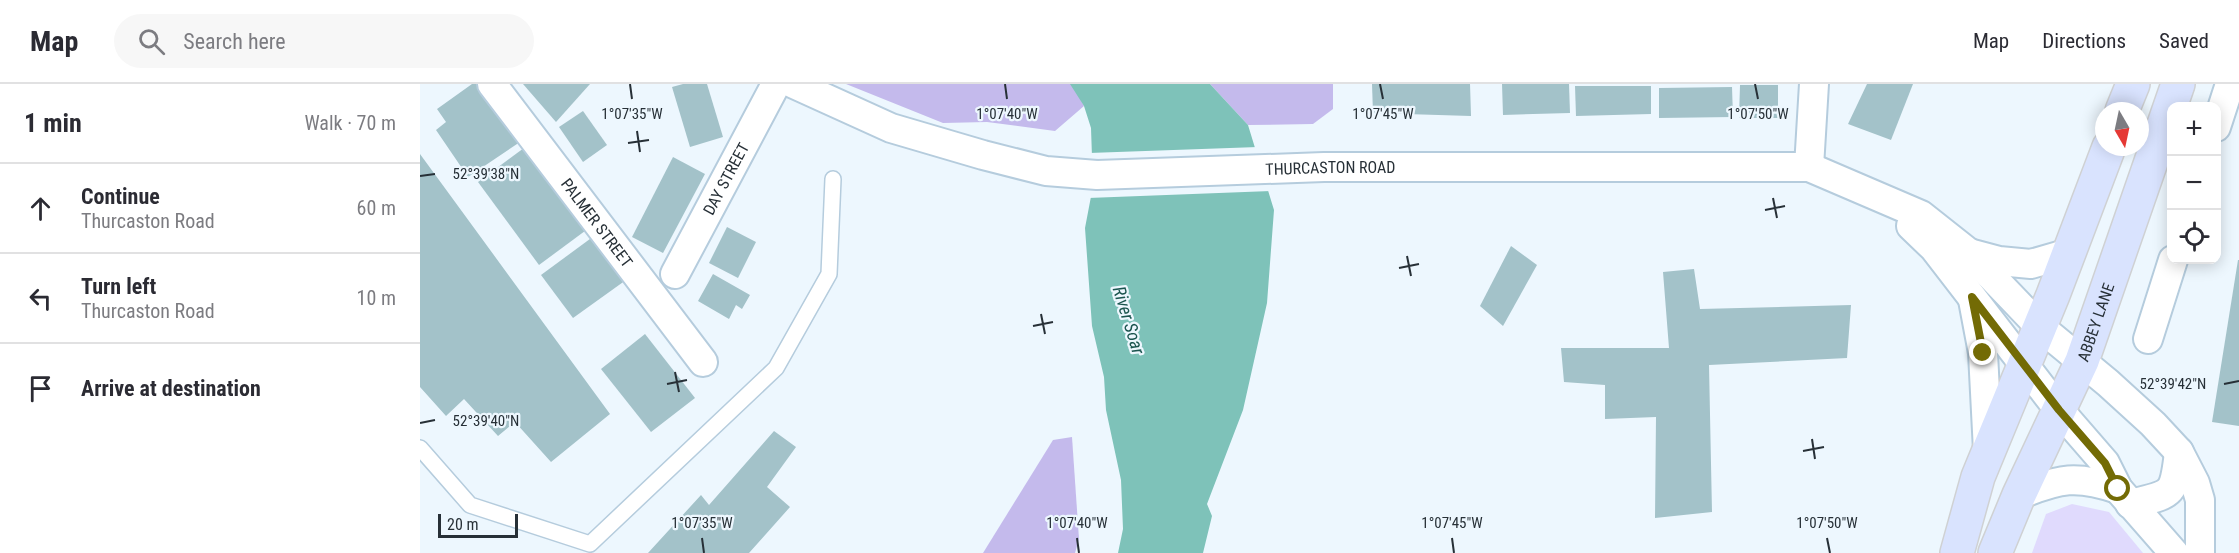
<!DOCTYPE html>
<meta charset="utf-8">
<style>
body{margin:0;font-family:"Roboto Condensed",sans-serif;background:#f7f7f7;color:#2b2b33}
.controls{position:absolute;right:18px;top:18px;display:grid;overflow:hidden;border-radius:12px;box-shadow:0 3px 15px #0003}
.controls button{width:54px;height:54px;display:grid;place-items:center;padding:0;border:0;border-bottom:2px solid #e1e1e2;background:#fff;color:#2b2b33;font:30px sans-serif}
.compass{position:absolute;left:1675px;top:18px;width:54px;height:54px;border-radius:50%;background:#fff;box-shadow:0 3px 15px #0003;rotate:171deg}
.scale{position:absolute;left:18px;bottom:15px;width:80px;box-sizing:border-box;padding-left:6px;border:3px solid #273037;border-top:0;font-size:16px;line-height:21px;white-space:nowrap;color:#273037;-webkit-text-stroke:4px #edf7fe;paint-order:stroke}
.stop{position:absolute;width:18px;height:18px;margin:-14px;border:4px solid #736b05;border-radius:50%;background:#fff}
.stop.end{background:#736b05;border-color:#fff;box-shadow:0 2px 6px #0008}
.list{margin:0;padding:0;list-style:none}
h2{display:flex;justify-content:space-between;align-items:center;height:78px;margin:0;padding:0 24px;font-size:26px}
h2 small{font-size:20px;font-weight:400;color:#7c7c81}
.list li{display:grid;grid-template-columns:39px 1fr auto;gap:18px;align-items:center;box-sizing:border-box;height:90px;padding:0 24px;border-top:2px solid #e1e1e2}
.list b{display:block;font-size:22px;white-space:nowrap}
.list p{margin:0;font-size:20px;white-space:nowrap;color:#7c7c81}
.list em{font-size:20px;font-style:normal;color:#7c7c81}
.icon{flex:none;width:33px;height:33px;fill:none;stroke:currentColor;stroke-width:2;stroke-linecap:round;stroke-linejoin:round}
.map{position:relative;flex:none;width:1819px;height:469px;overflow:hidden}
header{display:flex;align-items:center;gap:36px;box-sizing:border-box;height:84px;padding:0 30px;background:#fff;border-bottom:2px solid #e1e1e2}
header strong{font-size:28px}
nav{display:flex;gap:33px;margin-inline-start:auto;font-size:21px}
.search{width:420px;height:54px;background:#f7f7f7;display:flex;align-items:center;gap:15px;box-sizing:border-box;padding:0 21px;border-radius:33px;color:#7c7c81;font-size:22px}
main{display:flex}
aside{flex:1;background:#fff}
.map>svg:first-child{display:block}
.green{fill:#e0dafd}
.forest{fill:#c4baec}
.water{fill:#7ec2b9}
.pier{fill:#edf7fe}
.building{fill:#a3c2c9}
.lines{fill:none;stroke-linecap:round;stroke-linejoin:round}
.service-casing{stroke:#b5ccdd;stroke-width:18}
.minor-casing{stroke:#b5ccdd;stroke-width:32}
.primary-casing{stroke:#cfd1d3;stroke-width:36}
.service{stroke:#fff;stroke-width:15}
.minor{stroke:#fff;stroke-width:28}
.primary{stroke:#d9e3fe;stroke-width:33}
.route{stroke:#736b05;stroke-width:8}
.ticks{fill:none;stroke:#273037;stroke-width:2}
.labels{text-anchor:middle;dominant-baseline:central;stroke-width:4.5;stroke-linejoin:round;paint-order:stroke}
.street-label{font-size:16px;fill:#273037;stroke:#edf7fe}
.water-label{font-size:18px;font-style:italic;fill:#1b554f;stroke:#edf7fe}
.ticks-label{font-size:15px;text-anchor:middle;fill:#273037;stroke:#edf7fe;stroke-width:4.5;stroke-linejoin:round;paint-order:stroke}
</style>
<header>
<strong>Map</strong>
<div class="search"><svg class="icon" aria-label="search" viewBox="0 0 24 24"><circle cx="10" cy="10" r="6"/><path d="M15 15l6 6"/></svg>Search here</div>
<nav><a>Map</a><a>Directions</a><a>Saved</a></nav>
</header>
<main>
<aside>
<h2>1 min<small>Walk · 70 m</small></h2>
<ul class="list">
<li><svg class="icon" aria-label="ahead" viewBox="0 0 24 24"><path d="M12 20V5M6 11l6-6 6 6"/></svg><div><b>Continue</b><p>Thurcaston Road</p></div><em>60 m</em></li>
<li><svg class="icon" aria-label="left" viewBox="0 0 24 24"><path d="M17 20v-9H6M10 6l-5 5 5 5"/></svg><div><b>Turn left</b><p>Thurcaston Road</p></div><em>10 m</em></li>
<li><svg class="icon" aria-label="arrive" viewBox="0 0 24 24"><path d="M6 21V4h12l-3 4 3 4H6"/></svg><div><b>Arrive at destination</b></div></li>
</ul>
</aside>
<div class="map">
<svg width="1819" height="469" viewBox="0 0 1819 469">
<rect width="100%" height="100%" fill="#edf7fe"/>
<path class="green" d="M1652 420 1689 428 1723 469H1612L1626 430Z"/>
<g class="forest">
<path d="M426 0H653L664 22 635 47 567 38 523 39Z"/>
<path d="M790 0H913V25L893 40 828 41Z"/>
<path d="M652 353 659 455 655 469H563L633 356Z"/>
</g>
<path class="water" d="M650 0H790L828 41 854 126 847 219 823 326 787 420 792 432 783 469H698L703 445 701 396 686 326 684 293 672 242 665 144 673 102 671 44 664 22Z"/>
<path class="pier" d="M838 63 851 107 668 114 670 102 669 69Z"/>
<g class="building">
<path d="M52 0H61L100 58 48 93 16 46 26 38 17 25Z"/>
<path d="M103 0H170L136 38Z"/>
<path d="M263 0H287L303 53 270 63 252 3Z"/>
<path d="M952 0H1050L1051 32 953 29Z"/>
<path d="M1082 0H1149L1150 29 1083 31Z"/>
<path d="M1447 0H1493L1471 56 1428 40Z"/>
<path d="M1320 1H1358V34H1319Z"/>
<path d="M1155 2H1231V30L1156 32Z"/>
<path d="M1312 3 1313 33 1239 34V4Z"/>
<path d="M163 27 187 61 163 78 139 43Z"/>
<path d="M108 61 169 144 119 181 58 98Z"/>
<path d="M0 70 190 330 131 378 95 338 78 352 44 315 26 332 0 303Z"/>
<path d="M253 73 285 90 243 169 212 153Z"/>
<path d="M307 143 336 158 318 194 289 179Z"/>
<path d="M174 152 206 196 153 234 121 191Z"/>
<path d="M1091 162 1117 181 1083 242 1060 222Z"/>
<path d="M1818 176H1819V342L1792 338Z"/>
<path d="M1274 185 1280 225 1431 221 1427 274 1289 281 1292 428 1235 434 1236 333 1185 335V301L1144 298 1141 264H1249L1243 188Z"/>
<path d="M293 190 330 211 322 225 316 221 309 235 278 217Z"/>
<path d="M225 250 275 314 231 348 181 285Z"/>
<path d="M354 347 376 363 347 403 370 423 329 469H228L281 411 289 421Z"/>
</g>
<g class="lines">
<defs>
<path id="service" d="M0 364 50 421 170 460 356 284 409 190 413 95"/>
<g id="minor">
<path id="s1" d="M72 0 283 278"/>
<path id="s2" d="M374 0 471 44 563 71 626 87 677 91 904 83H1389L1501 131 1549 169 1619 242 1688 299 1733 340 1759 368 1775 399 1780 416V469"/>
<path d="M1796 43 1810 0"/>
<path d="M1389 83 1394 0"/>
<path d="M1491 142 1514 164 1639 326 1685 379 1698 405 1754 469"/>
<path d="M1549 169 1579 177 1611 180 1649 169"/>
<path id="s3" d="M255 190 356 0"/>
<path d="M1553 216 1563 269 1568 367"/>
<path d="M1728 255 1753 176"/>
<path d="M1599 411C1640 394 1657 391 1698 405"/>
<path d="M1710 420C1753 410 1754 412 1759 368"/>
</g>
<g id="primary">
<path d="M1702 27 1713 0"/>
<path d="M1537 469 1558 393 1633 211 1689 63"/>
<path id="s4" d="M1575 469 1599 411 1662 277 1758 0"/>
</g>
</defs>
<use href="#service" class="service-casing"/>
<use href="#minor" class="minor-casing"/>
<use href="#primary" class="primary-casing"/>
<use href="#service" class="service"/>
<use href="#minor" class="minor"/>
<use href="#primary" class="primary"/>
</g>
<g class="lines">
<path class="route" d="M1563 269 1552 213 1639 326 1685 379 1698 405"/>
</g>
<path class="ticks" d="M210 0 212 15M585 0 587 15M960 0 963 15M1335 0 1338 15M217 47 220 68M208 59 229 56M0 92 15 90M1353 114 1357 134M1345 126 1365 122M987 172 991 192M979 184 999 180M621 230 625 250M613 242 633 238M255 288 259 308M247 300 267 296M1804 300 1819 297M0 339 15 336M1392 355 1395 375M1383 367 1404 363M282 454 284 469M657 454 659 469M1032 454 1034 469M1407 454 1410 469"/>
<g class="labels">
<g class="street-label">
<text stroke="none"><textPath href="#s2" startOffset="552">THURCASTON ROAD</textPath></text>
<text stroke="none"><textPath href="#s3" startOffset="108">DAY STREET</textPath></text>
<text stroke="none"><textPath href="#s1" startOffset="174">PALMER STREET</textPath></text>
<text stroke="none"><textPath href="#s4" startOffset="252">ABBEY LANE</textPath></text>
</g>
<g class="water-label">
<text transform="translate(709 236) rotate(73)">River Soar</text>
</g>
</g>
<g class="ticks-label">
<text x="212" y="35">1°07'35"W</text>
<text x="587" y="35">1°07'40"W</text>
<text x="963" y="35">1°07'45"W</text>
<text x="1338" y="35">1°07'50"W</text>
<text x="66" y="95">52°39'38"N</text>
<text x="1753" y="305">52°39'42"N</text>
<text x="66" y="342">52°39'40"N</text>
<text x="282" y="444">1°07'35"W</text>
<text x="657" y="444">1°07'40"W</text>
<text x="1032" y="444">1°07'45"W</text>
<text x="1407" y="444">1°07'50"W</text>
</g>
</svg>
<div class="controls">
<button>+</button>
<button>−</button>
<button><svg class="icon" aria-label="locate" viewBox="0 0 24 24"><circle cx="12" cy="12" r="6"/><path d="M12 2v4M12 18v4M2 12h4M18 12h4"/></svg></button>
</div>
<svg class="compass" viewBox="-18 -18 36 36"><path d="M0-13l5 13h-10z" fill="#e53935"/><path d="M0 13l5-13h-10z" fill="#7c7c81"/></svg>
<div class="scale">20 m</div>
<div class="stop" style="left:1698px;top:405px"></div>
<div class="stop end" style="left:1563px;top:269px"></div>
</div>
</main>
